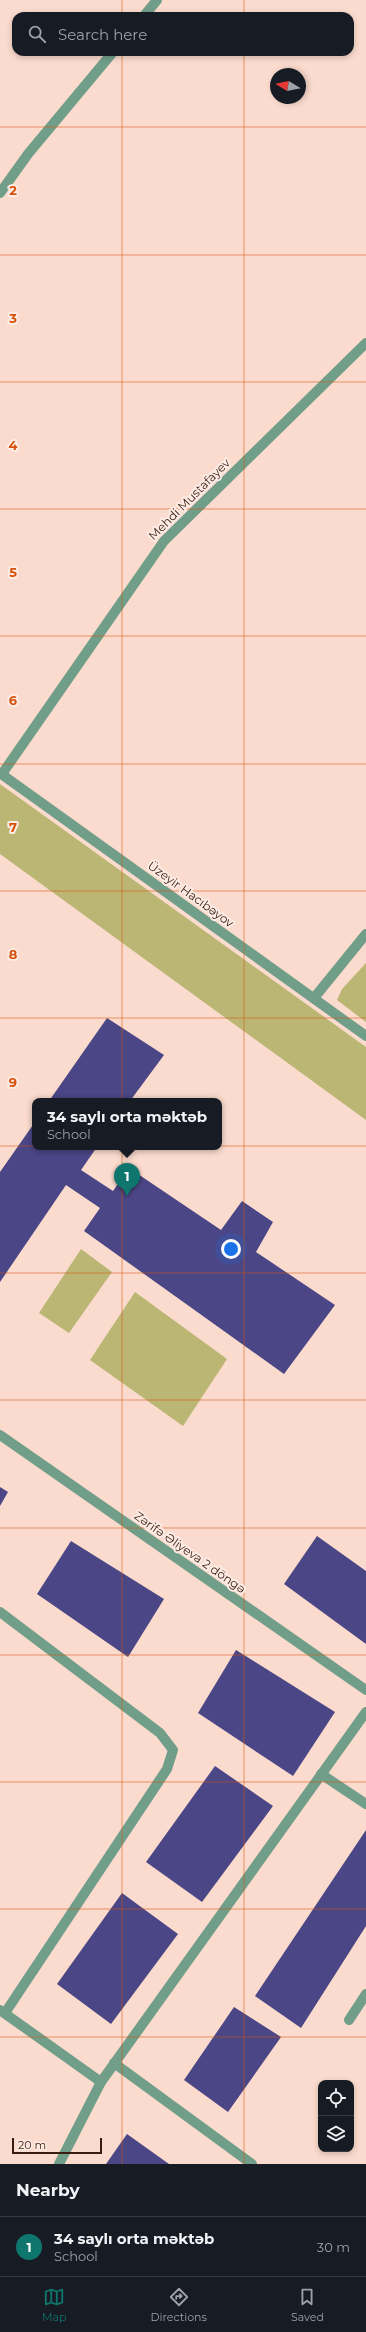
<!DOCTYPE html>
<meta charset="utf-8">
<style>
body{margin:0;font-family:Montserrat,sans-serif;background:#20242c;color:#f1f3f6}
.controls{position:absolute;right:12px;bottom:12px;display:grid;overflow:hidden;border-radius:8px;box-shadow:0 2px 6px #0003}
.controls button{width:36px;height:36px;display:grid;place-items:center;padding:0;border:0;border-bottom:1px solid #363941;background:#171b24;color:#f1f3f6;font:20px sans-serif}
.compass{position:absolute;left:270px;top:68px;width:36px;height:36px;border-radius:50%;background:#171b24;box-shadow:0 2px 6px #0003;rotate:280deg}
.scale{position:absolute;left:12px;bottom:10px;width:90px;box-sizing:border-box;padding-left:4px;border:2px solid #391c0f;border-top:0;font-size:11px;line-height:14px;white-space:nowrap;color:#391c0f;-webkit-text-stroke:3px #fdece5;paint-order:stroke}
.you{position:absolute;left:231px;top:1249px;width:14px;height:14px;margin:-10px;border:3px solid #fff;border-radius:50%;background:#1a73e8;box-shadow:0 0 0 6px #1a73e833}
.badge{display:grid;place-items:center;width:26px;height:26px;border-radius:50%;background:#0f766e;color:#fff;font-size:13px;font-weight:700}
.pin{position:absolute;translate:-50% -33px;filter:drop-shadow(0 1px 2px #0008)}
.pin::after{content:'';position:absolute;top:21px;width:14px;height:12px;background:inherit;clip-path:polygon(0 0,100% 0,50% 100%)}
.popup{position:absolute;left:32px;top:1098px;width:190px;height:52px;box-sizing:border-box;display:grid;place-content:center;border-radius:8px;background:#171b24;filter:drop-shadow(0 1px 3px #0005);font-size:13px;white-space:nowrap;color:#9ea1a6}
.popup b{font-size:15px;color:#f1f3f6}
.popup::after{content:'';position:absolute;left:50%;top:100%;margin-left:-8px;border:8px solid transparent;border-top-color:#171b24}
.list{margin:0;padding:0;list-style:none}
h2{display:flex;justify-content:space-between;align-items:center;height:52px;margin:0;padding:0 16px;font-size:17px}
h2 small{font-size:13px;font-weight:400;color:#9ea1a6}
.list li{display:grid;grid-template-columns:26px 1fr auto;gap:12px;align-items:center;box-sizing:border-box;height:60px;padding:0 16px;border-top:1px solid #363941}
.list b{display:block;font-size:15px;white-space:nowrap}
.list p{margin:0;font-size:13px;white-space:nowrap;color:#9ea1a6}
.list em{font-size:13px;font-style:normal;color:#9ea1a6}
.icon{flex:none;width:22px;height:22px;fill:none;stroke:currentColor;stroke-width:2;stroke-linecap:round;stroke-linejoin:round}
.map{position:relative;flex:none;width:366px;height:2164px;overflow:hidden}
.search{position:absolute;background:#171b24;box-shadow:0 2px 6px #0003;left:12px;right:12px;top:12px;height:44px;display:flex;align-items:center;gap:10px;box-sizing:border-box;padding:0 14px;border-radius:12px;color:#9ea1a6;font-size:15px}
.sheet{height:112px;background:#171b24}
nav{display:flex;justify-content:space-around;align-items:center;box-sizing:border-box;height:56px;border-top:1px solid #363941;background:#171b24;font-size:11px;color:#9ea1a6}
nav a{display:grid;justify-items:center;gap:2px}
nav .on{color:#0f766e}
.map>svg:first-child{display:block}
.green{fill:#bbb674}
.building{fill:#4b4686}
.lines{fill:none;stroke-linecap:round;stroke-linejoin:round}
.service{stroke:#719e89;stroke-width:10}
.minor{stroke:#719e89;stroke-width:10}
.grid{fill:none;stroke:#d6530c;stroke-width:1;stroke-opacity:0.55}
.labels{text-anchor:middle;dominant-baseline:central;stroke-width:4;stroke-linejoin:round;paint-order:stroke}
.street-label{font-size:12px;fill:#391c0f;stroke:#fdece5}
.grid-label{font-size:13px;text-anchor:middle;font-weight:bold;fill:#d6530c;stroke:#fdece5;stroke-width:4;stroke-linejoin:round;paint-order:stroke}
</style>
<div class="map">
<svg width="366" height="2164" viewBox="0 0 366 2164">
<rect width="100%" height="100%" fill="#fbdbcd"/>
<g class="green">
<path d="M0 784 366 1047V1120L0 854Z"/>
<path d="M366 963V1022L337 1000 342 989Z"/>
<path d="M81 1249 112 1272 69 1333 39 1313Z"/>
<path d="M135 1292 227 1359 183 1426 90 1360Z"/>
</g>
<g class="building">
<path d="M107 1018 164 1055 130 1101H49Z"/>
<path d="M35 1122V1147H97L81 1170 113 1191 129 1168 221 1230 242 1201 273 1222 256 1252 335 1305 284 1374 84 1231 100 1208 66 1185 0 1282V1172Z"/>
<path d="M0 1487 8 1492 0 1506Z"/>
<path d="M317 1536 366 1571V1644L284 1584Z"/>
<path d="M71 1541 164 1599 128 1657 37 1594Z"/>
<path d="M236 1650 335 1712 293 1776 198 1713Z"/>
<path d="M215 1766 273 1806 202 1902 146 1862Z"/>
<path d="M366 1830V1926L301 2028 255 1996Z"/>
<path d="M122 1893 178 1934 111 2024 57 1984Z"/>
<path d="M234 2007 281 2037 228 2112 184 2080Z"/>
<path d="M127 2134 169 2164H106Z"/>
</g>
<g class="lines">
<g class="service">
<path d="M321 1774 366 1804"/>
<path d="M349 2020 366 1994"/>
</g>
<g class="minor">
<path d="M144 16 157 0"/>
<path d="M0 193 28 154 113 52"/>
<path d="M0 773 366 1036"/>
<path d="M2 774 164 541 366 343"/>
<path d="M314 998 366 934"/>
<path d="M0 1435 366 1690"/>
<path d="M0 1612 160 1733 173 1750 167 1769 5 2013"/>
<path d="M0 2010 101 2082"/>
<path d="M114 2063 252 2164"/>
<path d="M59 2164 101 2082 366 1712"/>
</g>
</g>
<path class="grid" d="M122 0V16M244 0V16M122 52V2164M244 52V2164M0 127H366M0 255H366M0 382H366M0 509H366M0 636H366M0 764H366M0 891H366M0 1018H366M0 1146H366M0 1273H366M0 1400H366M0 1528H366M0 1655H366M0 1782H366M0 1909H366M0 2037H366"/>
<g class="labels">
<g class="street-label">
<text transform="translate(189 499) rotate(-45)">Mehdi Mustafayev</text>
<text transform="translate(191 894) rotate(36)">Üzeyir Hacıbəyov</text>
<text transform="translate(190 1552) rotate(35)">Zərifə Əliyeva 2 döngə</text>
</g>
</g>
<g class="grid-label">
<text x="13" y="195">2</text>
<text x="13" y="323">3</text>
<text x="13" y="450">4</text>
<text x="13" y="577">5</text>
<text x="13" y="705">6</text>
<text x="13" y="832">7</text>
<text x="13" y="959">8</text>
<text x="13" y="1087">9</text>
</g>
</svg>
<div class="controls">
<button><svg class="icon" aria-label="locate" viewBox="0 0 24 24"><circle cx="12" cy="12" r="6"/><path d="M12 2v4M12 18v4M2 12h4M18 12h4"/></svg></button>
<button><svg class="icon" aria-label="layers" viewBox="0 0 24 24"><path d="M12 4l9 5-9 5-9-5zM3 14l9 5 9-5"/></svg></button>
</div>
<svg class="compass" viewBox="-18 -18 36 36"><path d="M0-13l5 13h-10z" fill="#e53935"/><path d="M0 13l5-13h-10z" fill="#9ea1a6"/></svg>
<div class="scale">20 m</div>
<div class="you"></div>
<div class="pin badge" style="left:127px;top:1196px">1</div>
<div class="popup"><b>34 saylı orta məktəb</b>School</div>
<div class="search"><svg class="icon" aria-label="search" viewBox="0 0 24 24"><circle cx="10" cy="10" r="6"/><path d="M15 15l6 6"/></svg>Search here</div>
</div>
<section class="sheet">
<h2>Nearby<small></small></h2>
<ul class="list">
<li><span class="badge">1</span><div><b>34 saylı orta məktəb</b><p>School</p></div><em>30 m</em></li>
</ul>
</section>
<nav>
<a class="on"><svg class="icon" aria-label="map" viewBox="0 0 24 24"><path d="M3 6l6-2 6 2 6-2v14l-6 2-6-2-6 2zM9 4v14M15 6v14"/></svg>Map</a>
<a><svg class="icon" aria-label="directions" viewBox="0 0 24 24"><path d="M12 3l9 9-9 9-9-9zM9 14v-3h6M13 9l2 2-2 2"/></svg>Directions</a>
<a><svg class="icon" aria-label="saved" viewBox="0 0 24 24"><path d="M7 4h10v16l-5-4-5 4z"/></svg>Saved</a>
</nav>
